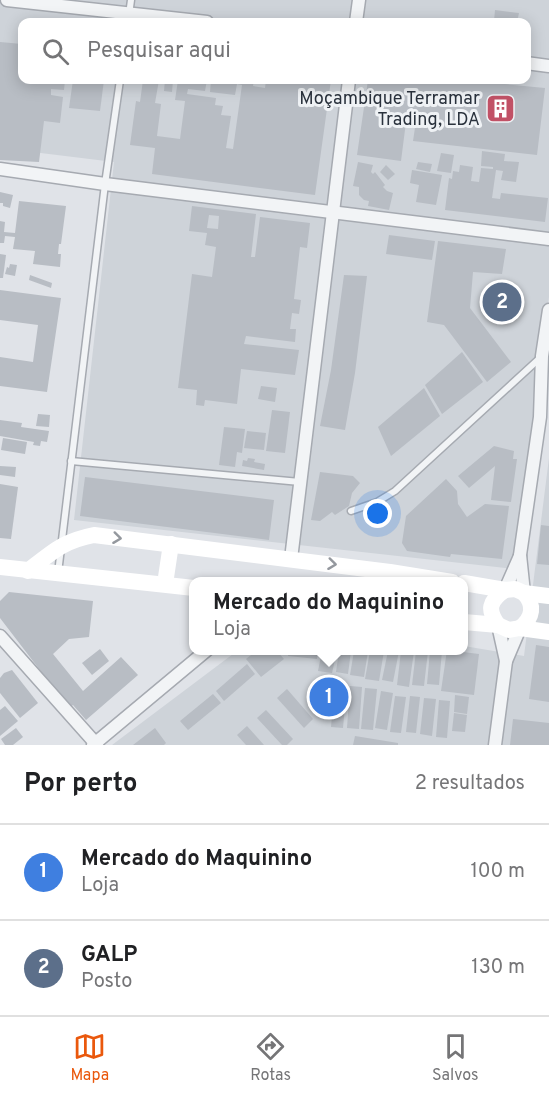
<!DOCTYPE html>
<html lang="pt">
<meta charset="utf-8">
<style>
body{margin:0;font-family:Overpass,sans-serif;background:#f2f2f2;color:#202124}
.you{position:absolute;left:378px;top:514px;width:21px;height:21px;margin:-15px;border:4px solid #fff;border-radius:50%;background:#1a73e8;box-shadow:0 0 0 9px #1a73e833}
.badge{display:grid;place-items:center;width:39px;height:39px;border-radius:50%;background:#ea580c;color:#fff;font-size:20px;font-weight:700}
.pin{position:absolute;translate:-50% -50%;border:3px solid #fff;box-shadow:0 2px 6px #0006}
.popup{position:absolute;left:189px;top:577px;width:279px;height:78px;box-sizing:border-box;display:grid;place-content:center;border-radius:12px;background:#fff;filter:drop-shadow(0 2px 4px #0005);font-size:20px;white-space:nowrap;color:#757577}
.popup b{font-size:22px;color:#202124}
.popup::after{content:'';position:absolute;left:50%;top:100%;margin-left:-12px;border:12px solid transparent;border-top-color:#fff}
.list{margin:0;padding:0;list-style:none}
h2{display:flex;justify-content:space-between;align-items:center;height:78px;margin:0;padding:0 24px;font-size:26px}
h2 small{font-size:20px;font-weight:400;color:#757577}
.list li{display:grid;grid-template-columns:39px 1fr auto;gap:18px;align-items:center;box-sizing:border-box;height:96px;padding:0 24px;border-top:2px solid #e0e0e0}
.list b{display:block;font-size:22px;white-space:nowrap}
.list p{margin:0;font-size:20px;white-space:nowrap;color:#757577}
.list em{font-size:20px;font-style:normal;color:#757577}
.icon{flex:none;width:33px;height:33px;fill:none;stroke:currentColor;stroke-width:2;stroke-linecap:round;stroke-linejoin:round}
.map{position:relative;flex:none;width:549px;height:745px;overflow:hidden}
.search{position:absolute;background:#fff;box-shadow:0 3px 15px #0003;left:18px;right:18px;top:18px;height:66px;display:flex;align-items:center;gap:15px;box-sizing:border-box;padding:0 21px;border-radius:12px;color:#757577;font-size:22px}
.sheet{height:270px;background:#fff}
nav{display:flex;justify-content:space-around;align-items:center;box-sizing:border-box;height:84px;border-top:2px solid #e0e0e0;background:#fff;font-size:16px;color:#757577}
nav a{display:grid;justify-items:center;gap:3px}
nav .on{color:#ea580c}
.map>svg:first-child{display:block}
.built{fill:#ced3d9;fill-rule:evenodd}
.building{fill:#b8bdc4;fill-rule:evenodd}
.lines{fill:none;stroke-linecap:round;stroke-linejoin:round}
.lane-casing{stroke:#a6aab1;stroke-width:9}
.street-casing{stroke:#a6aab1;stroke-width:15}
.lane{stroke:#f2f4f6;stroke-width:6}
.street{stroke:#f2f4f6;stroke-width:12}
.secondary{stroke:#fff;stroke-width:16}
.oneway{stroke:#94989e}
.labels{text-anchor:middle;dominant-baseline:central;stroke-width:6;stroke-linejoin:round;paint-order:stroke}
.poi-label{font-size:18px;fill:#2a323d;stroke:#eff2f5;text-anchor:end}
</style>
<div class="map">
<svg width="549" height="745" viewBox="0 0 549 745">
<rect width="100%" height="100%" fill="#e0e3e8"/>
<g class="built">
<path d="M0 0H549V297L515 569 74 520 114 162 0 148ZM22 22H526V80H22Z"/>
<path d="M549 458V745H112L237 651 464 650V646L524 656Z"/>
</g>
<g class="building">
<path d="M495 10 519 13 517 22 494 21Z"/>
<path d="M0 42 22 44V80H65L64 90 51 89V95L63 97 60 123 44 121 39 162 0 160Z"/>
<path d="M73 80H104L100 111 69 108Z"/>
<path d="M143 80H159L155 103 161 104 157 136 180 139 185 101 175 100 178 80H207L205 91 188 89 187 94 216 98 215 105 223 106 221 115 231 116 226 148 233 149 242 85 237 84 235 95 210 92 211 80H254L253 86 265 88 266 80H331L315 195 152 174 155 148 130 145 136 101 140 102Z"/>
<path d="M165 80H173L172 92 164 91Z"/>
<path d="M368 80H463L545 88 537 155 413 141 416 121 383 118 406 122 401 161 357 155Z"/>
<path d="M482 151 505 154 504 161 519 162 516 182 501 180 503 171 496 170 492 198 500 199 501 193 548 198 545 222 445 210 449 178 452 179 453 171 459 172 460 165 473 167 471 181 479 182 481 168 493 169V167L481 166Z"/>
<path d="M441 153 454 155 451 173 437 171Z"/>
<path d="M358 162 373 165 371 172 373 174 375 172 385 185 383 187 387 191 393 193 389 210 368 206 369 201 364 200 359 195V187L353 186Z"/>
<path d="M418 162 432 164 430 172 416 169Z"/>
<path d="M386 165 395 174 388 180 380 172Z"/>
<path d="M412 170 442 175 436 205 416 202 419 185 410 183Z"/>
<path d="M0 192 13 195 10 208 3 206V203H0Z"/>
<path d="M19 201 66 206 61 244H59L58 254H61L60 267 33 264 35 251 13 249 15 237 5 236 4 243H0V221L5 222 4 232 15 233Z"/>
<path d="M192 206 256 214 251 257H255L260 217 310 223 307 248 300 247 294 299 301 300 299 314 292 313 290 329H296L295 342 246 336 244 344 299 350 295 375 241 369 237 404 205 400 204 406 196 405 197 390 178 388 192 274 212 277 216 247 205 245 207 233 189 231ZM209 215 219 216 218 229 207 228Z"/>
<path d="M389 235 435 241 432 260 386 254Z"/>
<path d="M438 241 506 249 502 274 473 272 470 308 511 362 487 382 444 325 427 322Z"/>
<path d="M0 254 6 255 3 278H0Z"/>
<path d="M10 264 17 265 15 276 5 274 7 267 9 268Z"/>
<path d="M30 275 52 283 51 288 29 280Z"/>
<path d="M344 275 367 276 355 373 345 430 320 426 331 370Z"/>
<path d="M0 290 61 298 47 392 0 386V357L33 362 38 325 0 320Z"/>
<path d="M462 352 483 382 442 414 425 385Z"/>
<path d="M261 386 277 388 275 402 258 399Z"/>
<path d="M424 388 440 416 391 456 378 427Z"/>
<path d="M272 410 290 412 285 453 266 451Z"/>
<path d="M38 414 50 415 49 427 36 426Z"/>
<path d="M0 420 22 423 21 427 49 431 47 442 41 441 40 446 33 445 34 442 0 436Z"/>
<path d="M224 427 245 429 242 453 237 452 235 467 219 465Z"/>
<path d="M247 431 266 433 264 450 244 448Z"/>
<path d="M3 438 27 442 25 454 1 450Z"/>
<path d="M494 446 514 451 513 459H517L511 502 491 500 495 466 469 488 458 476Z"/>
<path d="M248 458 255 459 254 462 265 464 264 470 242 466 243 460 247 461Z"/>
<path d="M0 466 16 467 15 477 0 475Z"/>
<path d="M320 472 353 476 360 483 352 493 349 506 335 515 332 512 320 521 311 520Z"/>
<path d="M85 477 274 500 269 540 80 516Z"/>
<path d="M446 479 457 491 458 504 467 517 485 504 509 506 502 559 451 554 450 557 407 551 402 543 406 516Z"/>
<path d="M0 484 18 487 11 539 0 538Z"/>
<path d="M541 525 549 526V565L537 564Z"/>
<path d="M9 592 93 601 89 637 69 639 53 654 83 691 121 657 138 675 86 720 73 705 69 708 0 618V601Z"/>
<path d="M536 645 549 647V702L529 699Z"/>
<path d="M100 649 109 661 92 675 82 663Z"/>
<path d="M447 650 479 654 474 695 441 691Z"/>
<path d="M256 651H277L284 659 261 677 246 659Z"/>
<path d="M289 651H318L317 659 288 656Z"/>
<path d="M322 651H337L332 673 318 671Z"/>
<path d="M339 651H351L348 674 336 672Z"/>
<path d="M354 651H368L364 677 350 675Z"/>
<path d="M370 651H384L379 681 365 679Z"/>
<path d="M388 651H399L393 682 382 680Z"/>
<path d="M401 651H414L409 687 397 685Z"/>
<path d="M416 651H428L424 686 412 685Z"/>
<path d="M430 651H442L439 685 427 684Z"/>
<path d="M247 664 255 674 224 701 216 691Z"/>
<path d="M12 670 38 703 20 718 0 693V678L4 673Z"/>
<path d="M335 683 347 685 343 728 331 727Z"/>
<path d="M350 686 362 687 359 729 347 728Z"/>
<path d="M365 688 377 689 373 730 361 729Z"/>
<path d="M287 689 313 719 304 728 277 698Z"/>
<path d="M381 691 393 693 387 730 375 728Z"/>
<path d="M213 694 221 703 188 730 180 721Z"/>
<path d="M455 695 469 697 467 714 454 712Z"/>
<path d="M395 696 406 697 401 733 390 732Z"/>
<path d="M410 696 420 697 416 733 406 732Z"/>
<path d="M424 698 436 699 432 736 420 734Z"/>
<path d="M439 700 450 701 447 738 436 737Z"/>
<path d="M5 706 18 721 0 736V710Z"/>
<path d="M266 710 293 739 287 745H282L257 718Z"/>
<path d="M454 713 467 715 465 732 452 731Z"/>
<path d="M513 719 549 723V745H510Z"/>
<path d="M247 726 264 745H246L237 735Z"/>
<path d="M16 728 23 737 13 745H5L1 739Z"/>
<path d="M155 728 166 743 164 745H133Z"/>
<path d="M355 736 398 743V745H353Z"/>
</g>
<g class="lines">
<defs>
<g id="lane">
<path d="M128 22 131 0"/>
<path d="M71 461 300 482"/>
<path d="M351 511 377 502 395 491 540 358"/>
<path d="M58 573 105 184 120 80"/>
</g>
<g id="street">
<path d="M7 0 207 22"/>
<path d="M356 22 359 0"/>
<path d="M526 63 549 66"/>
<path d="M0 169 105 184 549 239"/>
<path d="M291 559 349 80"/>
<path d="M505 590 520 556"/>
<path d="M524 593 520 555 540 417 542 356 549 310"/>
<path d="M498 625 506 661"/>
<path d="M0 636 97 745"/>
<path d="M93 745 207 650"/>
<path d="M495 745 506 661 520 628"/>
</g>
</defs>
<use href="#lane" class="lane-casing"/>
<use href="#street" class="street-casing"/>
<use href="#lane" class="lane"/>
<use href="#street" class="street"/>
<g class="secondary">
<path d="M0 567 194 588"/>
<path d="M28 571C52 552 63 541 94 535L390 572 452 582"/>
<path d="M464 583 505 590 515 589 524 593 549 596"/>
<path d="M165 584 171 544"/>
<path d="M464 622 498 625 509 630 520 628 549 632"/>
<path d="M498 625C487 610 489 601 505 590"/>
<path d="M520 628C533 618 535 605 524 593"/>
</g>
</g>
<defs><path id="oneway-chevron" d="M-2-3.5L2.5 0L-2 3.5" fill="none" stroke-width="1.6" stroke-linecap="round" stroke-linejoin="round" transform="scale(1.5)"/></defs>
<g class="oneway">
<use href="#oneway-chevron" transform="translate(117 538) rotate(7)"/>
<use href="#oneway-chevron" transform="translate(332 564) rotate(7)"/>
</g>
<defs>
<symbol id="building-square" viewBox="-11 -11 22 22"><rect x="-9" y="-9" width="18" height="18" rx="4" fill="#c15166" stroke="#eff2f5"/><path d="M-4-6H4V6H1V3H-1V6H-4ZM-2.5-4.3h1.7v1.8h-1.7ZM.8-4.3h1.7v1.8H.8ZM-2.5-1h1.7V.8h-1.7ZM.8-1h1.7V.8H.8Z" fill="#fff"/></symbol>
</defs>
<g fill-rule="evenodd">
<use href="#building-square" x="484" y="92" width="33" height="33"/>
</g>
<g class="labels">
<g class="poi-label">
<text x="480" y="99">Moçambique Terramar<tspan x="480" dy="21">Trading, LDA</tspan></text>
</g>
</g>
</svg>
<div class="you"></div>
<div class="pin badge" style="left:329px;top:697px;background:#3f7fe0">1</div>
<div class="popup"><b>Mercado do Maquinino</b>Loja</div>
<div class="pin badge" style="left:502px;top:302px;background:#5c6f8a">2</div>
<div class="search"><svg class="icon" aria-label="search" viewBox="0 0 24 24"><circle cx="10" cy="10" r="6"/><path d="M15 15l6 6"/></svg>Pesquisar aqui</div>
</div>
<section class="sheet">
<h2>Por perto<small>2 resultados</small></h2>
<ul class="list">
<li><span class="badge" style="background:#3f7fe0">1</span><div><b>Mercado do Maquinino</b><p>Loja</p></div><em>100 m</em></li>
<li><span class="badge" style="background:#5c6f8a">2</span><div><b>GALP</b><p>Posto</p></div><em>130 m</em></li>
</ul>
</section>
<nav>
<a class="on"><svg class="icon" aria-label="map" viewBox="0 0 24 24"><path d="M3 6l6-2 6 2 6-2v14l-6 2-6-2-6 2zM9 4v14M15 6v14"/></svg>Mapa</a>
<a><svg class="icon" aria-label="directions" viewBox="0 0 24 24"><path d="M12 3l9 9-9 9-9-9zM9 14v-3h6M13 9l2 2-2 2"/></svg>Rotas</a>
<a><svg class="icon" aria-label="saved" viewBox="0 0 24 24"><path d="M7 4h10v16l-5-4-5 4z"/></svg>Salvos</a>
</nav>
